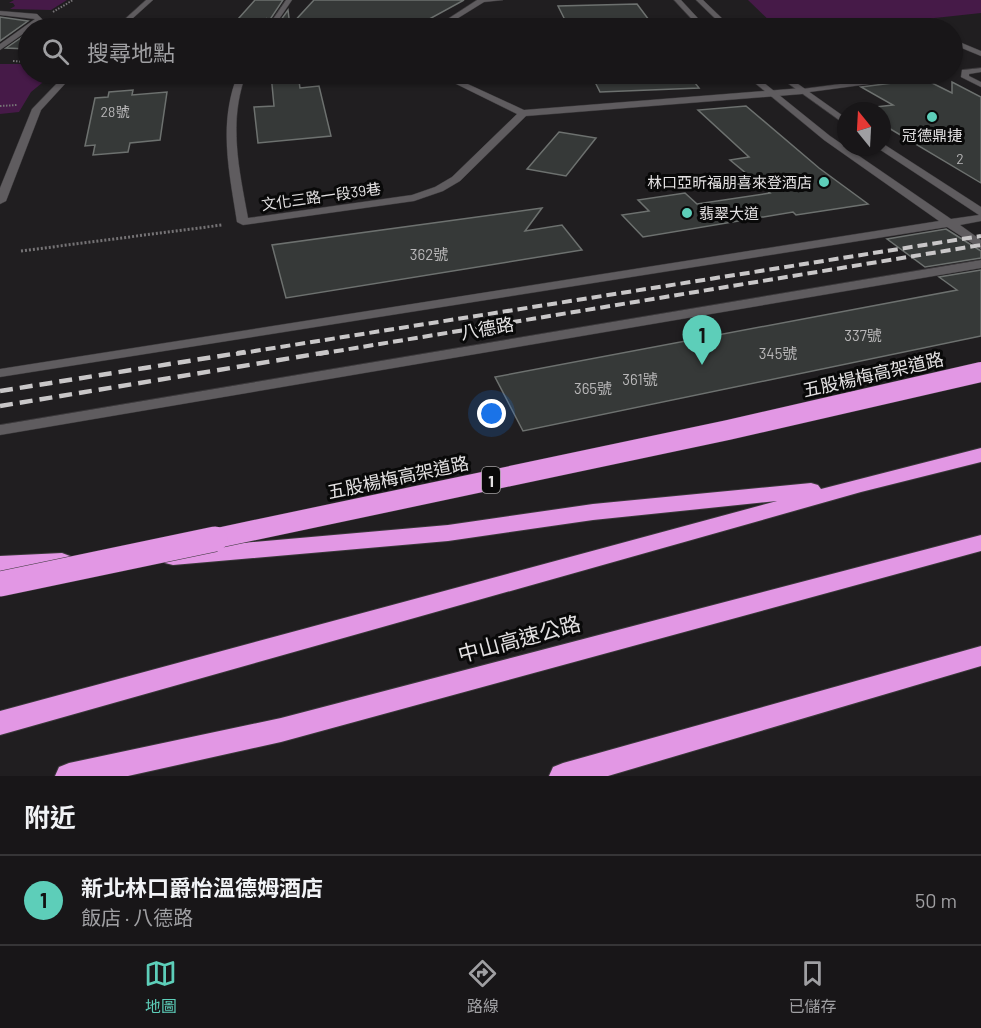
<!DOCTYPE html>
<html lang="zh-TW">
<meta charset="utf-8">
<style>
body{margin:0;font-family:Barlow,"Noto Sans TC",sans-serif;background:#252325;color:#f1f3f6}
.compass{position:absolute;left:837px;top:102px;width:54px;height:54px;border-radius:50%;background:#181618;box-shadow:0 2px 4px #0004;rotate:342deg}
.you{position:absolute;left:492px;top:414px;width:21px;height:21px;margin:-15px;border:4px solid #fff;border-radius:50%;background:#1a73e8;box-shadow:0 0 0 9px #1a73e833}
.badge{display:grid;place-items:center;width:39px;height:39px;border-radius:50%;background:#5dceb9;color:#111;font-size:20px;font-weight:700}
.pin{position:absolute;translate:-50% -50px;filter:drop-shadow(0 2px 3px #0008)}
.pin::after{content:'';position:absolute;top:32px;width:21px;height:18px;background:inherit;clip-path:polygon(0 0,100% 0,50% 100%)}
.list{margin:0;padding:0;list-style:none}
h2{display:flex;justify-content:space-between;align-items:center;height:78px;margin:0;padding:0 24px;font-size:26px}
h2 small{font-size:20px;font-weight:400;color:#9f9fa2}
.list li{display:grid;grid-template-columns:39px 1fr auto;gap:18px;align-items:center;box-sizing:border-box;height:90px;padding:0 24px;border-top:2px solid #363537}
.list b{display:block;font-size:22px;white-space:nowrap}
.list p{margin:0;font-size:20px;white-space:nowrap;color:#9f9fa2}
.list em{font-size:20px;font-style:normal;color:#9f9fa2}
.icon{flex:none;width:33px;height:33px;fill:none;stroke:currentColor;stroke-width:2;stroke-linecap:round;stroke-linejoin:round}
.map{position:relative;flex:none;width:981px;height:776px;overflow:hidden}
.search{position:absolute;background:#181618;box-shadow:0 2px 4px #0004;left:18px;right:18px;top:18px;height:66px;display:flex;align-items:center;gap:15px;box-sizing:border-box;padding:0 21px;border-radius:33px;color:#9f9fa2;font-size:22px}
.sheet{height:168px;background:#181618}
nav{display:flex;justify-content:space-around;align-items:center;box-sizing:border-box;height:84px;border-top:2px solid #363537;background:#181618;font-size:16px;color:#9f9fa2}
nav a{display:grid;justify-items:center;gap:3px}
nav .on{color:#5dceb9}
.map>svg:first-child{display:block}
.green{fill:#461a48}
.building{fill:#363938;stroke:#6d716f;stroke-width:1.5}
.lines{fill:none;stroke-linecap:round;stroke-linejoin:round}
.lane-casing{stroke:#3a383a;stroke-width:1}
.street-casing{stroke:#3a383a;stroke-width:1}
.secondary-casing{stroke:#3a383a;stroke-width:1}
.highway-casing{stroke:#3a383a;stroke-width:2}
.path-far1{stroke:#757375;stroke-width:2;stroke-dasharray:1.5 1.5;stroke-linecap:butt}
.path{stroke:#757375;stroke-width:3;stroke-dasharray:2 2;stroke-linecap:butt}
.lane{fill:#5f5c5f;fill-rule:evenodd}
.street{fill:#5f5c5f;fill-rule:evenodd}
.secondary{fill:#5f5c5f;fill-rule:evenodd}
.highway{fill:#e297e4;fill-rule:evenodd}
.rail-far1{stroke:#c9c7c8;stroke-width:4;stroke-dasharray:10 5;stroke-linecap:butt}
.rail{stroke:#c9c7c8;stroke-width:4.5;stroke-dasharray:13 7;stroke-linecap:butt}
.highway-bridge-far1-casing{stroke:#3a383a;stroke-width:21;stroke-linecap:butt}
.highway-bridge-casing{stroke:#3a383a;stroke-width:26;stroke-linecap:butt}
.highway-bridge-far1{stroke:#e297e4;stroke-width:20}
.highway-bridge{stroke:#e297e4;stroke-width:25}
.poi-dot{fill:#5dceb9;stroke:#090909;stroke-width:2}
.labels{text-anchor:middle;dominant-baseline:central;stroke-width:6;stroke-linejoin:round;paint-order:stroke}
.far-number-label{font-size:14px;fill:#b8b7b8}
.far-poi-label{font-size:15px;fill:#e3e1e2;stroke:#090909}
.far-street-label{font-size:15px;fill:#e3e1e2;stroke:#090909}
.number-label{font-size:15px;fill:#b8b7b8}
.shield{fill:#090909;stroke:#a2a0a1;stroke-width:1.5}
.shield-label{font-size:16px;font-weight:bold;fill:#e3e1e2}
.street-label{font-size:18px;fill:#e3e1e2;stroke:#090909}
.near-street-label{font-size:21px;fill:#e3e1e2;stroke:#090909}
</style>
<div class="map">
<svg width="981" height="776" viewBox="0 0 981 776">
<rect width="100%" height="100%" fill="#201e20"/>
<g class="green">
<path d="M14 0H67L51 10 10 9 15 6 13 3H9Z"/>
<path d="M748 0H981V13L842 28H777Z"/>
<path d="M0 64H28V74H53L31 92 19 112 0 114Z"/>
</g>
<g class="building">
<path d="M255 0H283L267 24 266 19 259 28H230Z"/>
<path d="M314 0H464L413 28H275L288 10 290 26Z"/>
<path d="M637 4 655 28H569L558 6Z"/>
<path d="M0 17 28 21 0 41Z"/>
<path d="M28 33V49L6 48Z"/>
<path d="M190 74H224L217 82 183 81Z"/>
<path d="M271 74H298L300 88 319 86 331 136 258 143 254 107 274 106Z"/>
<path d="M591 74H688L699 88 600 92Z"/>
<path d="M924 79 952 93V82L981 97V183L882 124V111L858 109 893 105 861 87Z"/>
<path d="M133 90 132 95 167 92 160 140 130 143 128 152 93 155 95 145 85 146 95 98 108 97 109 92Z"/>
<path d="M746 106 819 168 868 204 796 215 793 212 643 237 622 215 649 211 638 200 685 193 697 204 770 193 730 160 749 157 698 110Z"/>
<path d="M559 132 596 138 566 176 527 169Z"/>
<path d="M542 208 525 231 562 225 582 250 286 298 272 245Z"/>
<path d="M946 229 981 251V258L925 267 887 239Z"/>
<path d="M981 270V336L523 431 495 377 957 290 939 277Z"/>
</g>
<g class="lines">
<defs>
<g id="lane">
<path d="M952 39 981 51V56L952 44Z"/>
<path d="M981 68V72L969 74V76L981 82V87L961 77 962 70Z"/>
<path d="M916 74H933L929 76 802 93 798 91 802 89Z"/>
</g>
<g id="street">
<path d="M146 0H153L122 28H115Z"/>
<path d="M286 0H292L273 28H267Z"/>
<path d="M477 0H503L484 2 442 28H434Z"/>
<path d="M0 11 37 14 43 20 0 50V44L35 19 0 15Z"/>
<path d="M66 74H74L41 110 6 201 0 204V188L32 109Z"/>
<path d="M238 74H246C228 122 239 169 248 218L412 195 435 187 452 177 517 114 436 74H446L524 110 802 88 806 91 802 94 526 116 460 181 443 191 414 201 243 225 237 222C229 171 218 123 238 74Z"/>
</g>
<g id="secondary">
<path d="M674 0H681L707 28H700Z"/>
<path d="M696 0H703L732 28H725Z"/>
<path d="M744 74H753L830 136 951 219 979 215 876 147 885 145 981 207V221L960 225 981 240V249L947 227 0 377V369L939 221 824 140Z"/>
<path d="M775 74H784L846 118V125Z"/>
<path d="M981 260V268L0 435V425Z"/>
</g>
<g id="highway">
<path d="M981 448V462L861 492 0 735V711L777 501 593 520 448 541 173 565 165 563 162 557 165 551 173 549 448 525 593 504 811 483 818 485 821 489Z"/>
<path d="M981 535V551L281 742 128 776H55L59 767 69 763 281 718Z"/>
<path d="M62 553 70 556 73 562 70 568 62 571 0 574V556Z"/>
<path d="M981 646V666L608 776H549L553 767 563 763Z"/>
</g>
</defs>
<use href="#lane" class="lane-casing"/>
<use href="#street" class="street-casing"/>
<use href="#secondary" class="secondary-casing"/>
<use href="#highway" class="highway-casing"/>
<g class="path-far1">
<path d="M53 12 73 0"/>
<path d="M13 61 28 62"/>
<path d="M0 106 17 105"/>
</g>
<path class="path" d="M21 251 222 225"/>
<use href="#lane" class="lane"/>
<use href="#street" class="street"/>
<use href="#secondary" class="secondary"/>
<use href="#highway" class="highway"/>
<g class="rail-far1">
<path d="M236 354 981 236"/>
<path d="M319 354 981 245"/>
</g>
<g class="rail">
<path d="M0 391 245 352"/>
<path d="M0 406 328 352"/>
</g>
<defs>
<path id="highway-bridge-far1" d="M208 540 728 430 981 372"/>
<path id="highway-bridge" d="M0 584 215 539"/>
</defs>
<use href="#highway-bridge-far1" class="highway-bridge-far1-casing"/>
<use href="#highway-bridge" class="highway-bridge-casing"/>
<use href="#highway-bridge-far1" class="highway-bridge-far1"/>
<use href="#highway-bridge" class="highway-bridge"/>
</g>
<g class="poi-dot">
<circle cx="932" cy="117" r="6"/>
<circle cx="824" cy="182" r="6"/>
<circle cx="687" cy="213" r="6"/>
</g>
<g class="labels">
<g class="far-number-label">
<text x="115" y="111">28號</text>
<text x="960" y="158">2</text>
</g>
<g class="far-poi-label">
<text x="932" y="135">冠德鼎捷</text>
<text x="812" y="182" text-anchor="end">林口亞昕福朋喜來登酒店</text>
<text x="699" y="213" text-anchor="start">翡翠大道</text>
</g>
<g class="far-street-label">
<text transform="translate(321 196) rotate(-8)">文化三路一段39巷</text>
</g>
<g class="number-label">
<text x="429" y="254">362號</text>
<text x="863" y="335">337號</text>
<text x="778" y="353">345號</text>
<text x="640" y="379">361號</text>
<text x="593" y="388">365號</text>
</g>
<rect class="shield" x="482" y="467" width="18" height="26" rx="4.5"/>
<g class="shield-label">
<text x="491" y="480">1</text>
</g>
<g class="street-label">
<text transform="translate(487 328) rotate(-10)">八德路</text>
<text transform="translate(873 374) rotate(-13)">五股楊梅高架道路</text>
<text transform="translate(398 477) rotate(-12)">五股楊梅高架道路</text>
</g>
<g class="near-street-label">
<text transform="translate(519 638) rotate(-15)">中山高速公路</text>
</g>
</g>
</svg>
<svg class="compass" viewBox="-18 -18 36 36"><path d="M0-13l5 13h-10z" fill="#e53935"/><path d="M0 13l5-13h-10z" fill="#9f9fa2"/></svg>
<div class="you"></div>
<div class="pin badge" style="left:702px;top:365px">1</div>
<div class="search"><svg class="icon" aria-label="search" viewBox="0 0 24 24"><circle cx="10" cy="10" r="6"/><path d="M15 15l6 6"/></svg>搜尋地點</div>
</div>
<section class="sheet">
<h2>附近<small></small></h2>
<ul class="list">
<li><span class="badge">1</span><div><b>新北林口爵怡溫德姆酒店</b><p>飯店 · 八德路</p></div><em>50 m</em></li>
</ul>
</section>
<nav>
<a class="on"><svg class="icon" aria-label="map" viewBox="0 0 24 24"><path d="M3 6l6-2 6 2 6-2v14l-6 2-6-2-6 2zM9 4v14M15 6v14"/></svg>地圖</a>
<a><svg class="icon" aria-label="directions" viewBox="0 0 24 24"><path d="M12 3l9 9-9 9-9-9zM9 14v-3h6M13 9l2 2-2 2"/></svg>路線</a>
<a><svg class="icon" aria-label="saved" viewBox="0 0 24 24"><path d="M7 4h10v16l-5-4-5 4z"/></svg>已儲存</a>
</nav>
